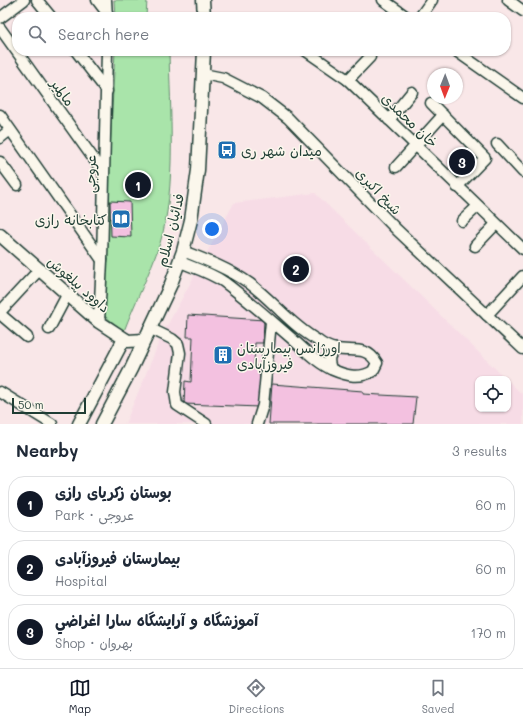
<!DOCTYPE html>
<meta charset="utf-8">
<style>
body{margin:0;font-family:Mali,"Playpen Sans Arabic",sans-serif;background:#f6f6f7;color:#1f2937}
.controls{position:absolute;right:12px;bottom:12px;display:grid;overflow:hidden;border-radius:8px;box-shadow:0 1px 3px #0004}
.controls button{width:36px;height:36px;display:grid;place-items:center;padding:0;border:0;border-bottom:1px solid #e0e1e3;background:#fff;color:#1f2937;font:20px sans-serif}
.compass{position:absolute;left:427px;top:68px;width:36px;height:36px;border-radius:50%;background:#fff;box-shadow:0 1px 3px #0004;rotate:181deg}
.scale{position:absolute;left:12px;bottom:10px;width:74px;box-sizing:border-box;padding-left:4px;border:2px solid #1f3d34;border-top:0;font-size:11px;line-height:14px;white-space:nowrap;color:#1f3d34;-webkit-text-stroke:3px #fbf7ec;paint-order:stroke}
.you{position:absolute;left:212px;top:229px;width:14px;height:14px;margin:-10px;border:3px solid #fff;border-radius:50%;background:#1a73e8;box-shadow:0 0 0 6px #1a73e833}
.badge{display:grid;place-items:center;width:26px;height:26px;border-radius:50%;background:#111827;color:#fff;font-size:13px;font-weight:700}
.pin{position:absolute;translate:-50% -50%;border:2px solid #fff;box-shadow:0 1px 4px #0006}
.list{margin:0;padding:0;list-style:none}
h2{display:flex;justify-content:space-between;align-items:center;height:52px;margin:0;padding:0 16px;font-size:17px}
h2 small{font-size:13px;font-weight:400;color:#747a83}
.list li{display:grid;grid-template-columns:26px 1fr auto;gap:12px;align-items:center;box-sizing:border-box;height:56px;margin:0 8px 8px;padding:0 8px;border:1px solid #e0e1e3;border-radius:16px}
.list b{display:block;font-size:15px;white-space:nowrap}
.list p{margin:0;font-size:13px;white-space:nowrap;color:#747a83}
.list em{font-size:13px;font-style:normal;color:#747a83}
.icon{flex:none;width:22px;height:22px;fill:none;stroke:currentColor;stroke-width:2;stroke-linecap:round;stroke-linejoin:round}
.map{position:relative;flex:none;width:523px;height:424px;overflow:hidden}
.search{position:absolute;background:#fff;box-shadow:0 1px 3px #0004;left:12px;right:12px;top:12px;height:44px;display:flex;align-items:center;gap:10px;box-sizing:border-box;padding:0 14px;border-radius:16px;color:#747a83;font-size:15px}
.sheet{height:244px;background:#fff}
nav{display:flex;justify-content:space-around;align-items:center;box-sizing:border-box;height:56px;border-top:1px solid #e0e1e3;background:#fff;font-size:11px;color:#747a83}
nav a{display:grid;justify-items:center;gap:2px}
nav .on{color:#111827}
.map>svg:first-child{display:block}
.built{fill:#f7dce6}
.green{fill:#a9e4aa;stroke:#64906f}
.building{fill:#f3c1e0;stroke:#1f3d34}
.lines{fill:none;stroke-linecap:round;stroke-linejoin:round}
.minor-casing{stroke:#1f3d34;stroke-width:13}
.major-casing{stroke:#1f3d34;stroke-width:15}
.minor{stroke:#fbf7ec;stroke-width:10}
.major{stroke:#fbf7ec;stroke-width:12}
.labels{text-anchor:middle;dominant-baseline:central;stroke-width:3;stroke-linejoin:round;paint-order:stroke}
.street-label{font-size:14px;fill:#1f3d34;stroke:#fbf7ec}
.poi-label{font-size:14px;fill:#1f3d34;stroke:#fbf7ec;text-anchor:start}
</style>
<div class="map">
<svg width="523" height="424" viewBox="0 0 523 424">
<rect width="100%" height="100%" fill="#f9e7e8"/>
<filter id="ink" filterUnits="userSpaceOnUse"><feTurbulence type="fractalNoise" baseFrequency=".025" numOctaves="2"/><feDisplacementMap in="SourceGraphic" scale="8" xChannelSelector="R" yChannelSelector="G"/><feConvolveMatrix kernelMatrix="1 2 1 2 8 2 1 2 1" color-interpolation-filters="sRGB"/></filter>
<g filter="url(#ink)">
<path class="built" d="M315 193 506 379H478V409H508V381L523 395V424H125L162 335 234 203Z"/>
<g class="green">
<path d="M114 0H147L146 17H115Z"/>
<path d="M115 51H169C170 108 177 189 160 243 150 273 135 302 124 331L102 314Z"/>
</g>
<g class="building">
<path d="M110 201 130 202 131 237 111 236Z"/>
<path d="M188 315 264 320 263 343H255L254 366H260L259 407 184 404 185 381 191 382 193 337H187Z"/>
<path d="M272 384 363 391V394L416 397 413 424H269Z"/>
</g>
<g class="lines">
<defs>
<g id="minor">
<path d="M37 0 51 17"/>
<path d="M97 0 107 13"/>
<path d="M106 0 107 17"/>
<path d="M383 0 407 17"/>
<path d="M508 0 523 11"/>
<path d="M420 17 432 0"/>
<path d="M0 18 24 0"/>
<path d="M0 28 103 172"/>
<path d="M76 51 107 91"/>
<path d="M306 51 348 80 523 249"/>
<path d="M456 51 523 98"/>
<path d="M203 74 223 78 262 98 288 118 397 230 523 349"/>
<path d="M348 80 370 57"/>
<path d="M431 103 485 158 457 187"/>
<path d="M0 115 102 260"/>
<path d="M389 120 412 92"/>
<path d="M0 138 10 130"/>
<path d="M497 144 523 172"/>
<path d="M0 162 17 185"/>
<path d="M396 167 443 115"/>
<path d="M462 221 478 206"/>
<path d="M475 246 496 224"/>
<path d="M180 262C195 268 211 273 224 282 247 299 268 318 290 337 303 348 317 363 333 370 347 376 360 379 373 371L377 363C366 345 353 352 336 349 330 348 322 344 317 340 291 325 273 301 249 283 229 269 206 260 183 251"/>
<path d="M0 312 39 270"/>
<path d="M0 314 27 337"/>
<path d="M487 315 523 276"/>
<path d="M99 322 102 260 107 51"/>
<path d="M149 328 172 339 178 344 180 353 175 392 177 405 206 424"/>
<path d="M49 329 67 295"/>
<path d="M331 369C328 360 328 355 336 349"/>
<path d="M0 392 52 424"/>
<path d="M257 424 263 405 271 322"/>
</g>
<g id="major">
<path d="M203 0 204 17"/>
<path d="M0 235 99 322 128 341 144 340"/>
<path d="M79 424 124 339"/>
<path d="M102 424 131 369 171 284 183 251 191 220 198 170 204 51"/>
</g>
</defs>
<use href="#minor" class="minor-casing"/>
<use href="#major" class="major-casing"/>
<use href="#minor" class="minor"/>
<use href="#major" class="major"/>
</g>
</g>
<defs>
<symbol id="bus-square" viewBox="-11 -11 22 22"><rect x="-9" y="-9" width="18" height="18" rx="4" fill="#1f6fb2" stroke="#fbf7ec"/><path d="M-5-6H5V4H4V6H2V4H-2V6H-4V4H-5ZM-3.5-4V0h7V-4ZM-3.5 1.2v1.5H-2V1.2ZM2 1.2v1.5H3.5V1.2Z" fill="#fff"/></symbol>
<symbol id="library-square" viewBox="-11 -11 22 22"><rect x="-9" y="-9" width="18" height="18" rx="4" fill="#1f6fb2" stroke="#fbf7ec"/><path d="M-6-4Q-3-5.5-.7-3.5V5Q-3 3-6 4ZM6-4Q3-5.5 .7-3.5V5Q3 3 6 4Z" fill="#fff"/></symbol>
<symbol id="building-square" viewBox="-11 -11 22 22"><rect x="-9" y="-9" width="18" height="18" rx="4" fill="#1f6fb2" stroke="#fbf7ec"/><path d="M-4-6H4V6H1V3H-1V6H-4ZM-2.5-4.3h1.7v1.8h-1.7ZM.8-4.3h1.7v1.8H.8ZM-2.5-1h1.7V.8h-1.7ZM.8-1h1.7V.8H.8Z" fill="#fff"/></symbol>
</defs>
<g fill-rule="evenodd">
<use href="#bus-square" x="216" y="139" width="22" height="22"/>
<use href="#library-square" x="110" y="208" width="22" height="22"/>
<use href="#building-square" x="212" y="344" width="22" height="22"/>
</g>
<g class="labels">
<g class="street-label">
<text transform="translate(63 92) rotate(54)">مالمیر</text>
<text transform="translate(410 120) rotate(44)">خان محمدی</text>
<text transform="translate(90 174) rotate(-89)">عروجی</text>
<text transform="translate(379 191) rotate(46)">شیخ اکبری</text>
<text transform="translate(170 230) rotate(-76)">فدائیان اسلام</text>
<text transform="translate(79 284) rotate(41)">داوود پیلغوش</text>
</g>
<g class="poi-label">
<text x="241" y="150">میدان شهر ری</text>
<text x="107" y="219" text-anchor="end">کتابخانه رازی</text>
<text x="237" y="347">اورژانس بیمارستان<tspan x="237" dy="16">فیروزآبادی</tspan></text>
</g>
</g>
</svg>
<div class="controls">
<button><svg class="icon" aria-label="locate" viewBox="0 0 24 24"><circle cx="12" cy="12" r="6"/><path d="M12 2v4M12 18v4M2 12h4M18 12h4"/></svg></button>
</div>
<svg class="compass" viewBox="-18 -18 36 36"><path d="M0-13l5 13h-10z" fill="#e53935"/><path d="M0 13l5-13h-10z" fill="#747a83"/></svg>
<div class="scale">50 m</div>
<div class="you"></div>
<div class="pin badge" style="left:138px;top:185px">1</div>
<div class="pin badge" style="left:296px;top:269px">2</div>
<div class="pin badge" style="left:462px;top:162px">3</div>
<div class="search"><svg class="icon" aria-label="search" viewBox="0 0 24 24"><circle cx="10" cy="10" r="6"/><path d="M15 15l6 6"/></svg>Search here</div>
</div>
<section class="sheet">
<h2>Nearby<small>3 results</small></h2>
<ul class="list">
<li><span class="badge">1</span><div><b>بوستان زکریای رازی</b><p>Park · عروجی</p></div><em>60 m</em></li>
<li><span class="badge">2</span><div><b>بیمارستان فیروزآبادی</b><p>Hospital</p></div><em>60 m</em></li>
<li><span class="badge">3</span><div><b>آموزشگاه و آرايشگاه سارا اغراضي</b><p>Shop · بهروان</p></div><em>170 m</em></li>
</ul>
</section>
<nav>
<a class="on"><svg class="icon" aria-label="map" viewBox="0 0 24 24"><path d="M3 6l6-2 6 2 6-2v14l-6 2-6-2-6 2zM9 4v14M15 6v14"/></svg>Map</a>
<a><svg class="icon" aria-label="directions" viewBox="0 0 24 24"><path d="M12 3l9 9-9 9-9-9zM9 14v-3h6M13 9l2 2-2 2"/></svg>Directions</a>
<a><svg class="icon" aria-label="saved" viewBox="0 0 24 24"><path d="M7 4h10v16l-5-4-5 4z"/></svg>Saved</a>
</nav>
